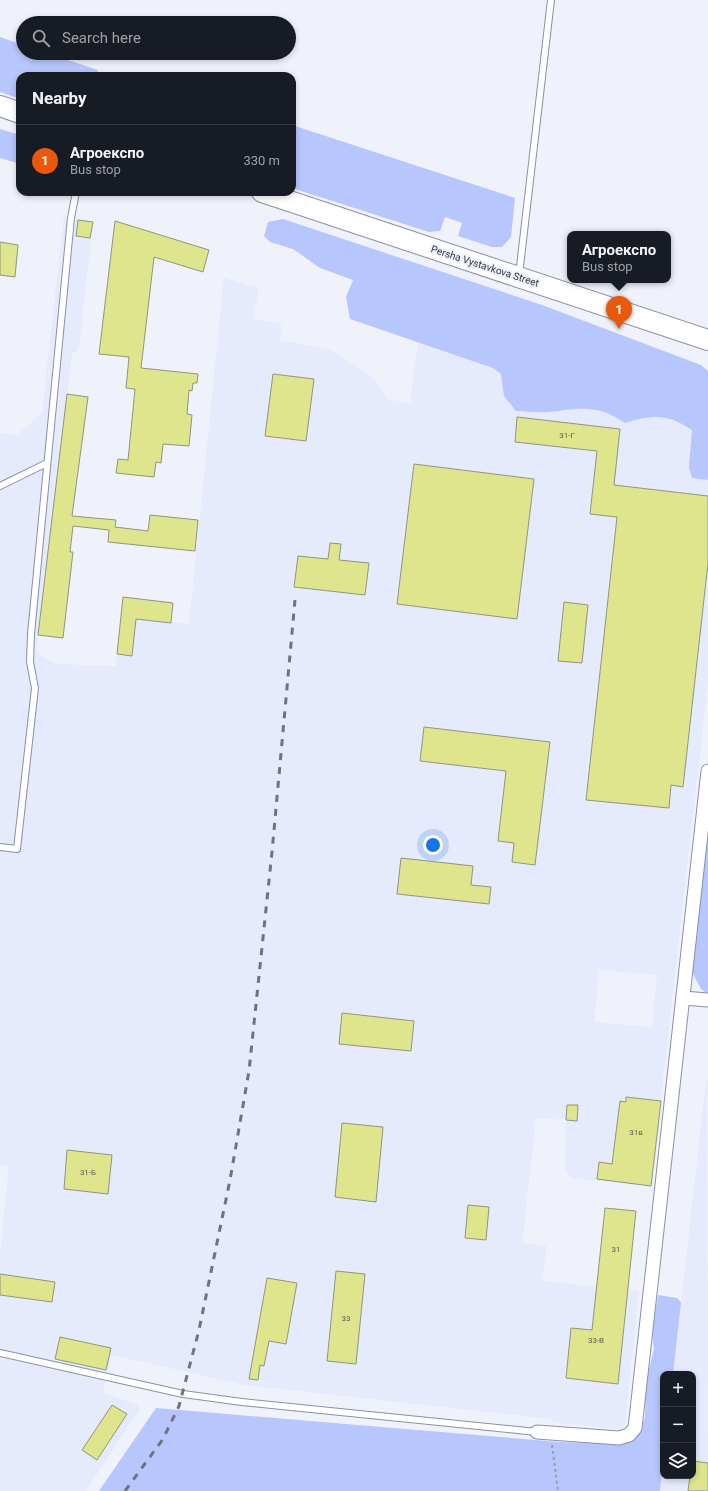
<!DOCTYPE html>
<meta charset="utf-8">
<style>
body{margin:0;font-family:Roboto,sans-serif;background:#242831;color:#f1f3f6}
.controls{position:absolute;right:12px;bottom:12px;display:grid;overflow:hidden;border-radius:8px;box-shadow:0 2px 6px #0003}
.controls button{width:36px;height:36px;display:grid;place-items:center;padding:0;border:0;border-bottom:1px solid #363941;background:#171b24;color:#f1f3f6;font:20px sans-serif}
.you{position:absolute;left:433px;top:845px;width:14px;height:14px;margin:-10px;border:3px solid #fff;border-radius:50%;background:#1a73e8;box-shadow:0 0 0 6px #1a73e833}
.badge{display:grid;place-items:center;width:26px;height:26px;border-radius:50%;background:#ea580c;color:#fff;font-size:13px;font-weight:700}
.pin{position:absolute;translate:-50% -33px;filter:drop-shadow(0 1px 2px #0008)}
.pin::after{content:'';position:absolute;top:21px;width:14px;height:12px;background:inherit;clip-path:polygon(0 0,100% 0,50% 100%)}
.popup{position:absolute;left:567px;top:231px;width:104px;height:52px;box-sizing:border-box;display:grid;place-content:center;border-radius:8px;background:#171b24;filter:drop-shadow(0 1px 3px #0005);font-size:13px;white-space:nowrap;color:#9ea1a6}
.popup b{font-size:15px;color:#f1f3f6}
.popup::after{content:'';position:absolute;left:50%;top:100%;margin-left:-8px;border:8px solid transparent;border-top-color:#171b24}
.list{margin:0;padding:0;list-style:none}
h2{display:flex;justify-content:space-between;align-items:center;height:52px;margin:0;padding:0 16px;font-size:17px}
h2 small{font-size:13px;font-weight:400;color:#9ea1a6}
.list li{display:grid;grid-template-columns:26px 1fr auto;gap:12px;align-items:center;box-sizing:border-box;height:72px;padding:0 16px;border-top:1px solid #363941}
.list b{display:block;font-size:15px;white-space:nowrap}
.list p{margin:0;font-size:13px;white-space:nowrap;color:#9ea1a6}
.list em{font-size:13px;font-style:normal;color:#9ea1a6}
.icon{flex:none;width:22px;height:22px;fill:none;stroke:currentColor;stroke-width:2;stroke-linecap:round;stroke-linejoin:round}
.map{position:relative;flex:none;width:708px;height:1491px;overflow:hidden}
.search{position:absolute;background:#171b24;box-shadow:0 2px 6px #0003;left:16px;top:16px;width:280px;height:44px;display:flex;align-items:center;gap:10px;box-sizing:border-box;padding:0 14px;border-radius:22px;color:#9ea1a6;font-size:15px}
.panel{position:absolute;background:#171b24;box-shadow:0 2px 6px #0003;left:16px;top:72px;width:280px;height:124px;border-radius:12px}
.map>svg:first-child{display:block}
.built{fill:#e5eafc;fill-rule:evenodd}
.green{fill:#b7c6fc}
.building{fill:#dee58d;stroke:#92957f}
.lines{fill:none;stroke-linecap:round;stroke-linejoin:round}
.service-casing{stroke:#8a90a5;stroke-width:8}
.minor-casing{stroke:#8a90a5;stroke-width:15}
.primary-casing{stroke:#8a90a5;stroke-width:22}
.path{stroke:#9a9da6;stroke-width:2;stroke-dasharray:3 3;stroke-linecap:butt}
.service{stroke:#fff;stroke-width:6}
.minor{stroke:#fff;stroke-width:13}
.primary{stroke:#fff;stroke-width:20}
.rail{stroke:#70737b;stroke-width:3;stroke-dasharray:7 7;stroke-linecap:butt}
.labels{text-anchor:middle;dominant-baseline:central;stroke-width:4;stroke-linejoin:round;paint-order:stroke}
.number-label{font-size:8px;fill:#5d6151}
.street-label{font-size:10px;fill:#32353d;stroke:#eff2fb}
</style>
<div class="map">
<svg width="708" height="1491" viewBox="0 0 708 1491">
<rect width="100%" height="100%" fill="#eff2fb"/>
<g class="built">
<path d="M64 216 93 222 79 348 72 354 38 635 37 653 56 664 116 666 117 654 132 656 136 619 189 624 224 278 258 288 254 319 281 324 280 340 331 350 375 379 387 399 410 403 420 330 708 425V683L651 1186 571 1178 565 1168 566 1120 536 1118 522 1243 546 1246 543 1281 639 1291 625 1424 620 1429 553 1423 551 1419 244 1385 112 1355 103 1393 139 1405V1410L86 1491H0V1254L9 1166 0 1165V433L17 435 42 413ZM599 970 657 975 652 1027 594 1022Z"/>
<path d="M707 1073 708 1491H660L663 1462V1476H693V1374H673Z"/>
</g>
<g class="green">
<path d="M0 37 23 45V53H47L98 70 97 76H20V99L0 92Z"/>
<path d="M292 125 515 198 511 237 502 247H492L458 236 462 223 445 217 440 231 429 232 292 188Z"/>
<path d="M0 129 20 135V164L0 158Z"/>
<path d="M283 219 542 305 701 365 708 371V480L692 478 689 467 692 430C669 414 651 414 625 423 596 403 580 409 547 412 537 413 526 411 516 411L504 396 501 374 493 368 350 319 346 297 353 280 320 268 293 249 270 242 264 236 268 222Z"/>
<path d="M708 816V994L701 989 692 972Z"/>
<path d="M658 1295 677 1298 681 1302 673 1374H663V1462L660 1491H99L156 1408 559 1442 623 1444 633 1439 641 1429 645 1417 646 1381 654 1349 652 1333Z"/>
</g>
<g class="building">
<path d="M78 220 93 222 90 238 76 236Z"/>
<path d="M115 221 209 250 203 272 154 257 141 368 198 374 197 383H193L192 391 189 390 187 414 192 415 189 446 163 444 161 463 156 462 154 477 116 473 118 459 128 460 135 389 126 388 129 357 99 354Z"/>
<path d="M0 242 18 245 15 277 0 275Z"/>
<path d="M273 374 314 379 306 441 265 436Z"/>
<path d="M67 394 88 397 72 516 116 520 115 527 148 531 150 515 198 520 195 551 108 542 109 530 73 526 70 552H73L63 638 38 635Z"/>
<path d="M517 417 620 429 614 485 708 496V563L683 787 671 785 669 808 586 800 617 517 590 514 597 451 515 442Z"/>
<path d="M414 464 534 479 517 619 397 604Z"/>
<path d="M330 543 341 544 339 560 369 563 365 595 294 587 298 556 328 559Z"/>
<path d="M123 597 173 603 171 623 136 619 132 656 117 654Z"/>
<path d="M564 602 588 605 582 663 558 661Z"/>
<path d="M424 727 550 742 535 865 512 862 514 843 498 841 506 771 420 761Z"/>
<path d="M401 858 473 866 471 885 491 887 489 904 397 894Z"/>
<path d="M342 1013 414 1021 411 1051 339 1044Z"/>
<path d="M626 1097 661 1101 651 1186 597 1179 599 1162 612 1164 620 1101 626 1102Z"/>
<path d="M567 1105H578L577 1121 566 1120Z"/>
<path d="M342 1123 383 1127 376 1202 335 1197Z"/>
<path d="M67 1150 112 1155 108 1194 64 1189Z"/>
<path d="M468 1205 489 1207 486 1240 465 1238Z"/>
<path d="M605 1208 636 1211 618 1384 566 1378 571 1328 592 1330Z"/>
<path d="M336 1271 365 1274 356 1364 327 1361Z"/>
<path d="M0 1274 55 1282 52 1302 0 1295Z"/>
<path d="M267 1278 297 1283 286 1344 269 1341 264 1366 260 1365 258 1380 249 1379Z"/>
<path d="M60 1337 111 1348 106 1370 55 1359Z"/>
<path d="M112 1405 127 1414 97 1460 82 1450Z"/>
<path d="M693 1461 708 1463V1491H688L690 1476H693Z"/>
</g>
<g class="lines">
<defs>
<g id="service">
<path d="M519 275 551 0"/>
<path d="M0 486 47 463"/>
<path d="M0 847 17 849 35 688 30 662 31 634 71 218 76 192"/>
<path d="M0 1353 183 1394 242 1402 537 1432"/>
</g>
<g id="minor">
<path d="M683 998 708 1000"/>
<path d="M537 1432 619 1438 629 1435 635 1428 708 771"/>
</g>
<g id="primary">
<path d="M0 106 20 113"/>
<path d="M262 192 708 340"/>
</g>
</defs>
<use href="#service" class="service-casing"/>
<use href="#minor" class="minor-casing"/>
<use href="#primary" class="primary-casing"/>
<path class="path" d="M552 1445 558 1491"/>
<use href="#service" class="service"/>
<use href="#minor" class="minor"/>
<use href="#primary" class="primary"/>
<path class="rail" d="M125 1491 163 1439 179 1406 199 1330 230 1180 249 1071 272 852 295 600"/>
</g>
<g class="labels">
<g class="number-label">
<text x="567" y="435">31-Г</text>
<text x="636" y="1132">31в</text>
<text x="88" y="1172">31-Б</text>
<text x="616" y="1249">31</text>
<text x="346" y="1318">33</text>
<text x="596" y="1340">33-В</text>
</g>
<g class="street-label">
<text transform="translate(485 266) rotate(18)">Persha Vystavkova Street</text>
</g>
</g>
</svg>
<div class="controls">
<button>+</button>
<button>−</button>
<button><svg class="icon" aria-label="layers" viewBox="0 0 24 24"><path d="M12 4l9 5-9 5-9-5zM3 14l9 5 9-5"/></svg></button>
</div>
<div class="you"></div>
<div class="pin badge" style="left:619px;top:329px">1</div>
<div class="popup"><b>Агроекспо</b>Bus stop</div>
<div class="search"><svg class="icon" aria-label="search" viewBox="0 0 24 24"><circle cx="10" cy="10" r="6"/><path d="M15 15l6 6"/></svg>Search here</div>
<section class="panel">
<h2>Nearby<small></small></h2>
<ul class="list">
<li><span class="badge">1</span><div><b>Агроекспо</b><p>Bus stop</p></div><em>330 m</em></li>
</ul>
</section>
</div>
